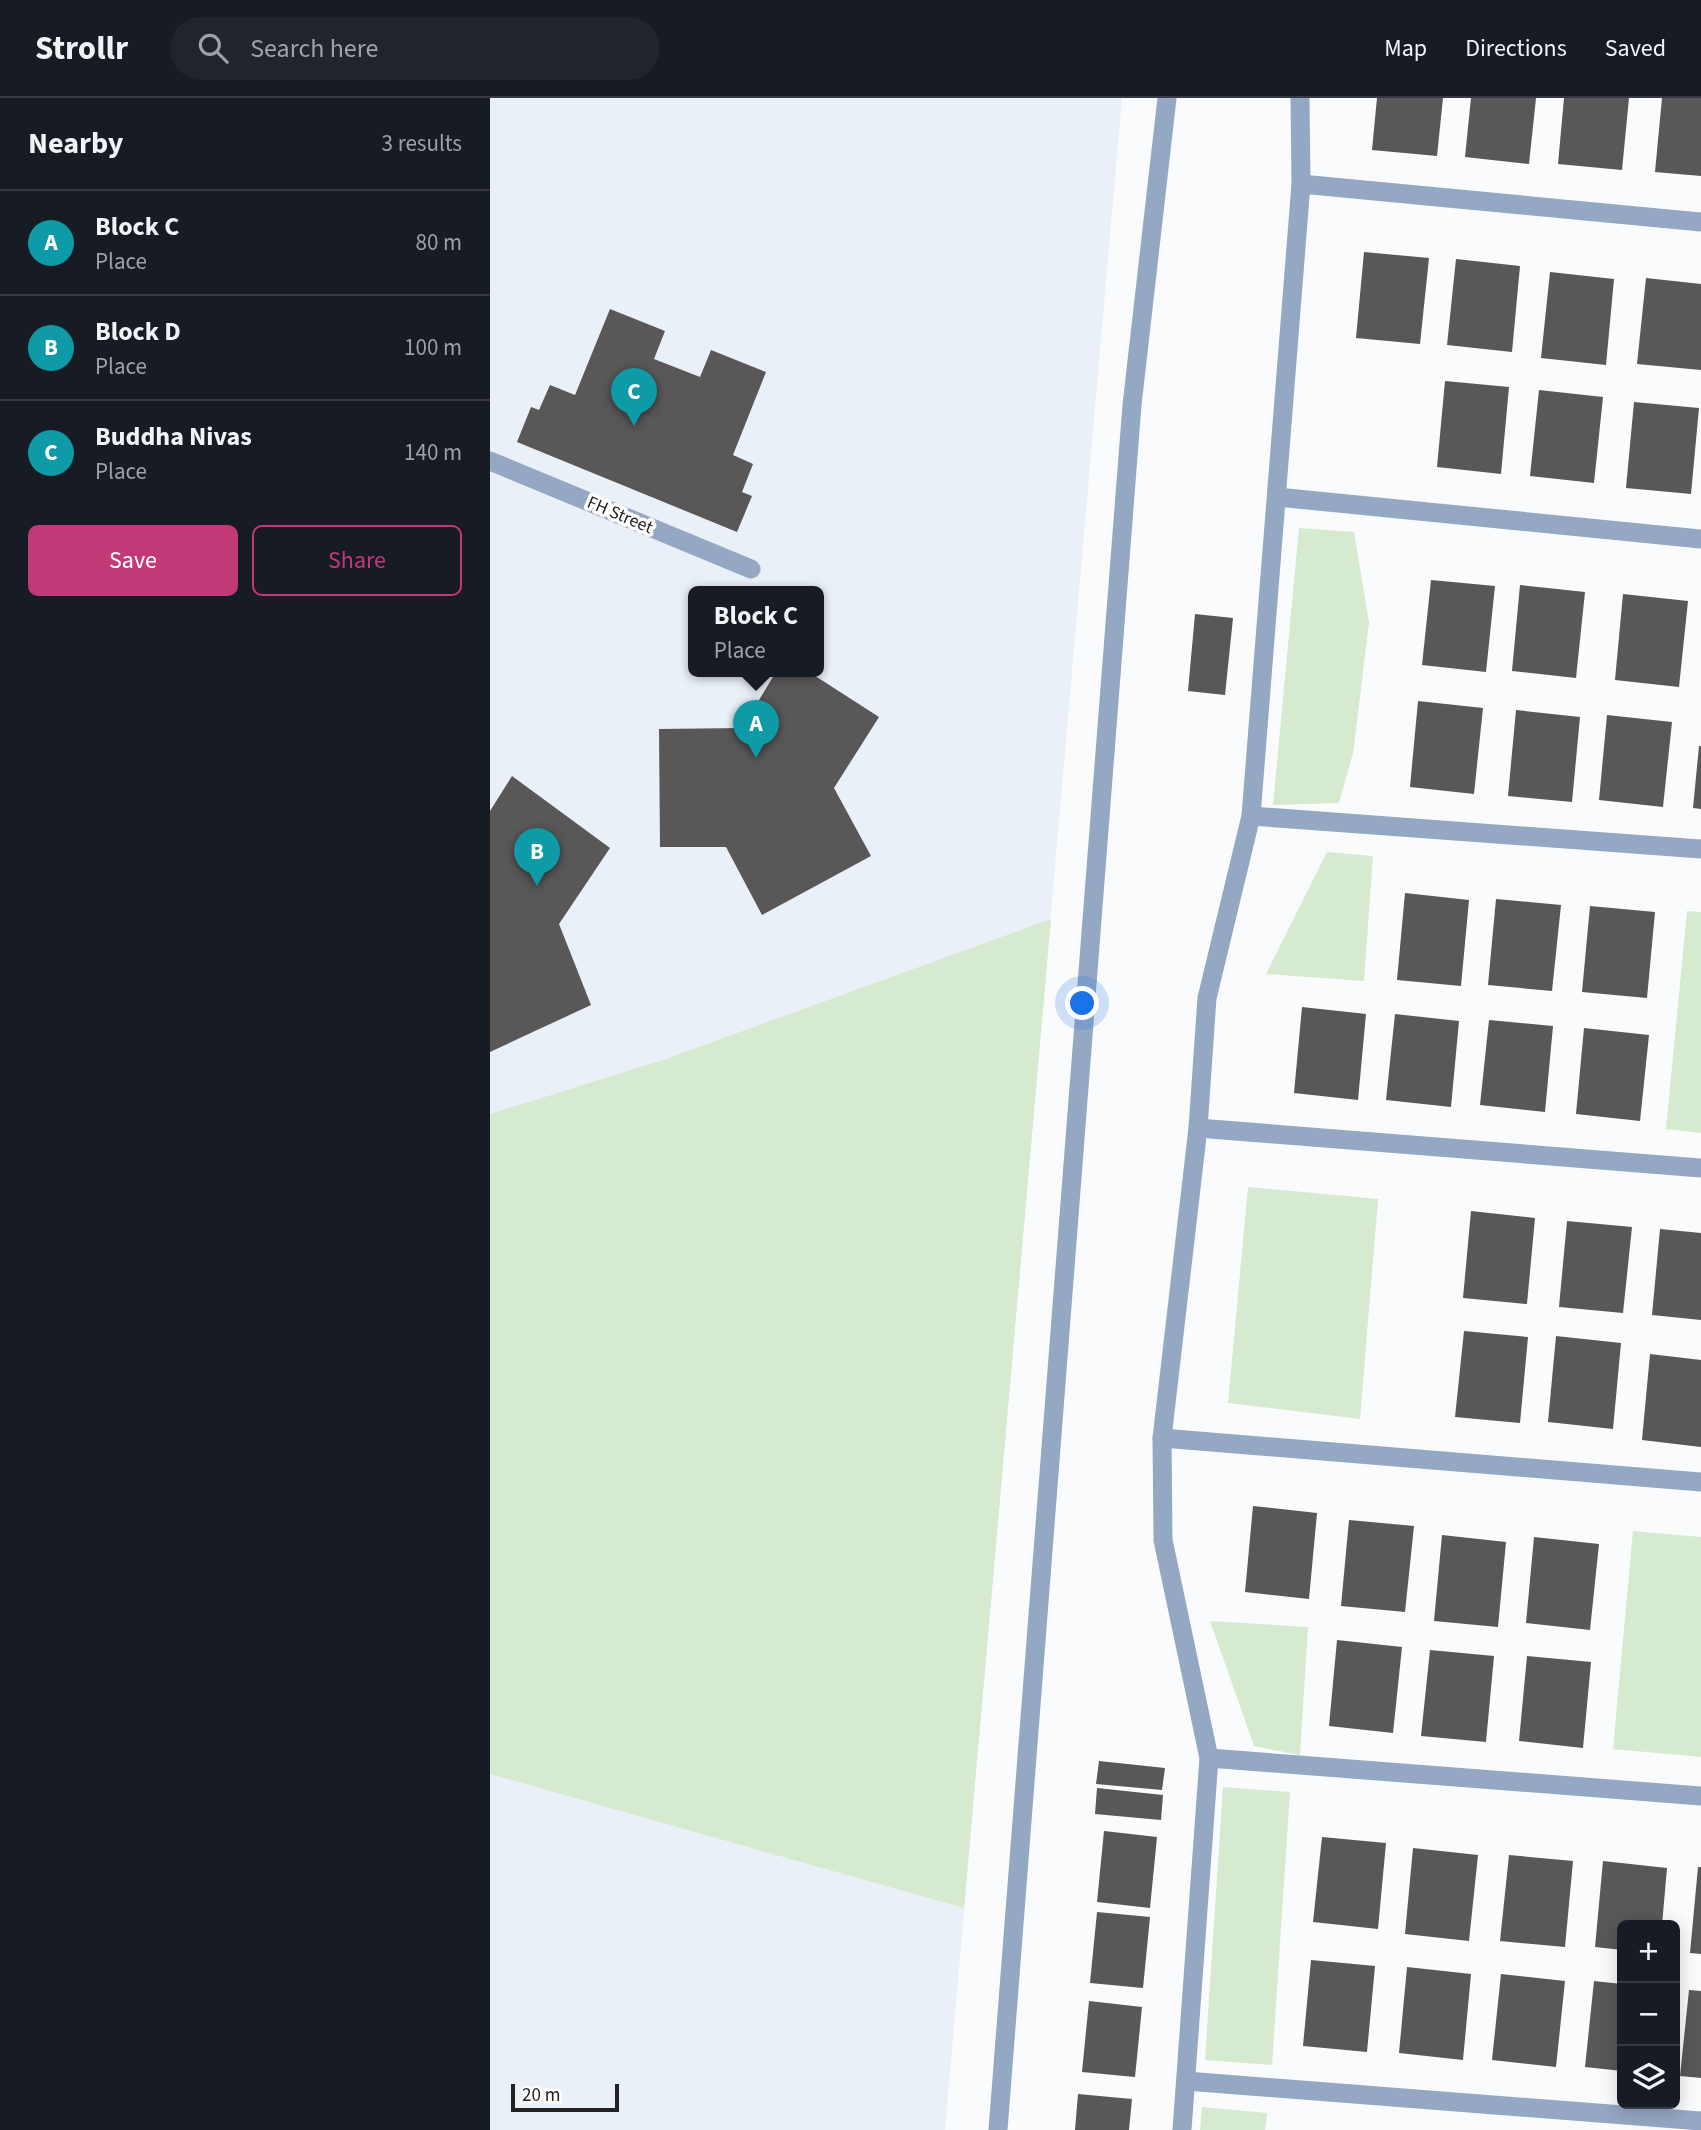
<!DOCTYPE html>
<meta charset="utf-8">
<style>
body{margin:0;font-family:"Source Sans 3",sans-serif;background:#20242c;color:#f1f3f6}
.controls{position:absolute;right:21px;bottom:21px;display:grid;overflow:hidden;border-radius:10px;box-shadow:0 4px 18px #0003}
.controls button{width:63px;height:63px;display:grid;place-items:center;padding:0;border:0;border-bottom:2px solid #363941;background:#171b24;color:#f1f3f6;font:35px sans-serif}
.scale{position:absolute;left:21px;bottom:18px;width:108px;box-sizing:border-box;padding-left:7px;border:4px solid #222223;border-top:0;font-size:19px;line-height:24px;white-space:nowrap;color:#222223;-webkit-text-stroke:5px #fff;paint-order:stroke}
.you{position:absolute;left:593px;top:906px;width:24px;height:24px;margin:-18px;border:5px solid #fff;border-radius:50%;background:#1a73e8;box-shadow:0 0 0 10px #1a73e833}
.badge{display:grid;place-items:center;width:46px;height:46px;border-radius:50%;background:#c23977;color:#fff;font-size:23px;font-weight:700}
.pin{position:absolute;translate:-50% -58px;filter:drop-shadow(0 2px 4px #0008)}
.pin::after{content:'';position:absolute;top:37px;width:24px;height:21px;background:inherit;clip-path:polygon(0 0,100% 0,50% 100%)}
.popup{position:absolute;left:198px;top:488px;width:136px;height:91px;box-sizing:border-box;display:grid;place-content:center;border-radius:10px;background:#171b24;filter:drop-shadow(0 2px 5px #0005);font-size:23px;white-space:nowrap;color:#9ea1a6}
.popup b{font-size:26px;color:#f1f3f6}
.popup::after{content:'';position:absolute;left:50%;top:100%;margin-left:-14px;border:14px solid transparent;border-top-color:#171b24}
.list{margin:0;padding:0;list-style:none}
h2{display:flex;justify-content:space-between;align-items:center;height:91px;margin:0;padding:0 28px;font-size:30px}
h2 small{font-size:23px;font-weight:400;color:#9ea1a6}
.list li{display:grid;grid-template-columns:46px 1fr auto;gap:21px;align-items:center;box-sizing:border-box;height:105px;padding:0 28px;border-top:2px solid #363941}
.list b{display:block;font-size:26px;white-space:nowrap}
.list p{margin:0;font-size:23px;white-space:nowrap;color:#9ea1a6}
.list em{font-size:23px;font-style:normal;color:#9ea1a6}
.actions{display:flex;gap:14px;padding:21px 28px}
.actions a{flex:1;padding:16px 0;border:2px solid #c23977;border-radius:10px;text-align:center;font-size:24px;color:#c23977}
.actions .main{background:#c23977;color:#fff}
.icon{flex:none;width:38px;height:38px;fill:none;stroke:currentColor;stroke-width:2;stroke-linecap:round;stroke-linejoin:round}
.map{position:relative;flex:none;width:1211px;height:2032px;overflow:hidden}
header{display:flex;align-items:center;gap:42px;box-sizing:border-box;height:98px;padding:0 35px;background:#171b24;border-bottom:2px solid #363941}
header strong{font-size:33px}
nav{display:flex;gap:38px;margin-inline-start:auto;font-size:24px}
.search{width:490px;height:63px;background:#20242c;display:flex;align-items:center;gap:18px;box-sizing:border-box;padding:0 24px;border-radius:38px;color:#9ea1a6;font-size:26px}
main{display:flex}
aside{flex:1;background:#171b24}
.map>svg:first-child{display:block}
.built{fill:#eaf0f7;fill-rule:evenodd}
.green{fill:#d6ead0}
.building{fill:#595757}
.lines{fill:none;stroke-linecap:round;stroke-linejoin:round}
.service{stroke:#94a8c4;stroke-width:19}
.minor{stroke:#94a8c4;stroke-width:19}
.labels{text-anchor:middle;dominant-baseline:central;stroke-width:7;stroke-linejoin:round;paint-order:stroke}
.street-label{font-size:18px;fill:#222223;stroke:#fff}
</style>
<header>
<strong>Strollr</strong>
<div class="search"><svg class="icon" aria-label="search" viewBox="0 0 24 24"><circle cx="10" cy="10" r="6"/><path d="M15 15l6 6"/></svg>Search here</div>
<nav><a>Map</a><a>Directions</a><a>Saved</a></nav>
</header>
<main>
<aside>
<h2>Nearby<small>3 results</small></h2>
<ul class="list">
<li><span class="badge" style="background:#0f9aa8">A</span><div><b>Block C</b><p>Place</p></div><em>80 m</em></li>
<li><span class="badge" style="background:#0f9aa8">B</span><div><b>Block D</b><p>Place</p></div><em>100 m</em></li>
<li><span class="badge" style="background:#0f9aa8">C</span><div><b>Buddha Nivas</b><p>Place</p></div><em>140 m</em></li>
</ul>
<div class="actions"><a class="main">Save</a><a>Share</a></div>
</aside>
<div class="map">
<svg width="1211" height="2032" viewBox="0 0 1211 2032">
<rect width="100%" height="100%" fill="#fafbfc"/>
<path class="built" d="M0 0H632L455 2032H0ZM203 494H329V574H203Z"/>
<g class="green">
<path d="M809 430 864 434 879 525 863 655 849 705 783 707Z"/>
<path d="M837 754 883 758 874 883 776 876Z"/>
<path d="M1197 813 1211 814V1035L1176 1031Z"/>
<path d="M561 821 474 1810 0 1676V1016L176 961Z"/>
<path d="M758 1089 888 1101 870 1321 738 1305Z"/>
<path d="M1143 1433 1211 1439V1659L1123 1651Z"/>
<path d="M720 1523 818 1529 810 1657 764 1648Z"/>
<path d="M733 1689 800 1694 782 1967 715 1962Z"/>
<path d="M712 2009 777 2015 775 2032H710Z"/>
</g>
<g class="building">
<path d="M887 0H953L947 58 882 52Z"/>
<path d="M981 0H1046L1039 66 975 59Z"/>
<path d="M1074 0H1139L1132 72 1068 66Z"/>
<path d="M1172 0H1211V78L1165 74Z"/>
<path d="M874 154 939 160 930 246 866 240Z"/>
<path d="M966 161 1030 168 1022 254 957 247Z"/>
<path d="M1060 174 1124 181 1116 267 1051 260Z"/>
<path d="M1156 180 1211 186V272L1147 266Z"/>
<path d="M120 211 175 233 164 261 210 279 221 252 276 274 243 357 263 366 252 394 262 398 247 434 27 344 41 309 49 312 60 287 85 297Z"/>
<path d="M955 283 1019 289 1011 376 947 369Z"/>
<path d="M1049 292 1113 299 1104 385 1040 378Z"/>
<path d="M1144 304 1209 310 1201 396 1136 390Z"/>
<path d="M941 482 1005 488 996 574 932 567Z"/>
<path d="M1030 487 1095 494 1086 580 1022 573Z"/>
<path d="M1133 496 1198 503 1189 589 1125 582Z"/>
<path d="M705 516 743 520 735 597 698 593Z"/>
<path d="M286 574H319L389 619 344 690 381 758 272 817 236 749H170L169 631 252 630Z"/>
<path d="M928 603 993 610 984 696 920 689Z"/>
<path d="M1026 612 1090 619 1082 704 1018 698Z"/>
<path d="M1117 617 1182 624 1173 709 1109 702Z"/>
<path d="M1209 648H1211V711L1203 710Z"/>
<path d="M22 678 120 750 69 826 101 907 0 954V713Z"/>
<path d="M915 795 979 802 971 888 907 882Z"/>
<path d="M1006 801 1071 807 1062 893 998 887Z"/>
<path d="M1100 808 1165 814 1157 900 1092 894Z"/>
<path d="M812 909 876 916 868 1002 804 995Z"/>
<path d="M905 916 969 923 961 1009 896 1002Z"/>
<path d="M999 922 1063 928 1055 1014 990 1007Z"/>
<path d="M1094 930 1159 937 1150 1023 1086 1016Z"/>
<path d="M981 1113 1045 1120 1037 1206 973 1200Z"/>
<path d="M1077 1123 1142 1129 1133 1215 1069 1209Z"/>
<path d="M1170 1131 1211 1135V1222L1162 1217Z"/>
<path d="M974 1233 1038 1239 1030 1325 965 1319Z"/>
<path d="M1066 1238 1131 1245 1123 1331 1058 1324Z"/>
<path d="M1160 1256 1211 1262V1349L1152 1342Z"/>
<path d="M763 1408 827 1415 819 1501 755 1494Z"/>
<path d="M859 1422 924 1428 915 1514 851 1508Z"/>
<path d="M952 1437 1016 1444 1008 1529 944 1523Z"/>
<path d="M1044 1439 1109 1446 1100 1532 1036 1525Z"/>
<path d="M847 1542 912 1549 903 1635 839 1628Z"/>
<path d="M940 1552 1004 1558 996 1644 931 1638Z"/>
<path d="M1037 1558 1101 1564 1093 1650 1029 1643Z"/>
<path d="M609 1663 675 1670 672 1692 606 1686Z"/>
<path d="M607 1690 673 1697 671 1722 605 1716Z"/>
<path d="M614 1733 667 1739 660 1810 607 1804Z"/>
<path d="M832 1739 896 1745 888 1831 823 1824Z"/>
<path d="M923 1750 988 1757 979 1843 915 1836Z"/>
<path d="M1019 1757 1083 1763 1075 1849 1010 1843Z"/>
<path d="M1113 1763 1177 1770 1172 1827H1132V1852L1105 1849Z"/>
<path d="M1208 1769H1211V1856L1200 1855Z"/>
<path d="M607 1814 660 1819 653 1890 600 1885Z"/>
<path d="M821 1862 885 1868 877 1954 813 1948Z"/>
<path d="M917 1869 981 1876 973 1962 909 1955Z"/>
<path d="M1011 1876 1075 1883 1066 1969 1002 1962Z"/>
<path d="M1104 1883 1132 1886V1973L1095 1969Z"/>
<path d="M1199 1892 1211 1893V1980L1190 1978Z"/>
<path d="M599 1903 652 1909 645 1979 592 1974Z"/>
<path d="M588 1996 642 2001 639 2032H585Z"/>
</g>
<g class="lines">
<g class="service">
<path d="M0 363 261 471"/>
<path d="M508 2032 642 307 677 0"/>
</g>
<g class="minor">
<path d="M811 86 1211 124"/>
<path d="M787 399 1211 441"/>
<path d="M761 718 1211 751"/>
<path d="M708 1030 1211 1070"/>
<path d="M672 1340 1211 1384"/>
<path d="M719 1660 1211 1698"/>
<path d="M696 1983 1211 2023"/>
<path d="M692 2032 719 1660 673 1442 672 1340 708 1030 717 900 761 718 811 86 810 0"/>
</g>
</g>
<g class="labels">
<g class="street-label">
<text transform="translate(130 417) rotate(23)">FH Street</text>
</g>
</g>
</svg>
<div class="controls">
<button>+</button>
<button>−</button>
<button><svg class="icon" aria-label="layers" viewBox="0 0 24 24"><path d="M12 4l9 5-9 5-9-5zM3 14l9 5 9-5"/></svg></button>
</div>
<div class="scale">20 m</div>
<div class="you"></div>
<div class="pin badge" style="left:266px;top:660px;background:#0f9aa8">A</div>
<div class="popup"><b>Block C</b>Place</div>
<div class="pin badge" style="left:47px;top:788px;background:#0f9aa8">B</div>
<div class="pin badge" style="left:144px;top:328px;background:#0f9aa8">C</div>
</div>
</main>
